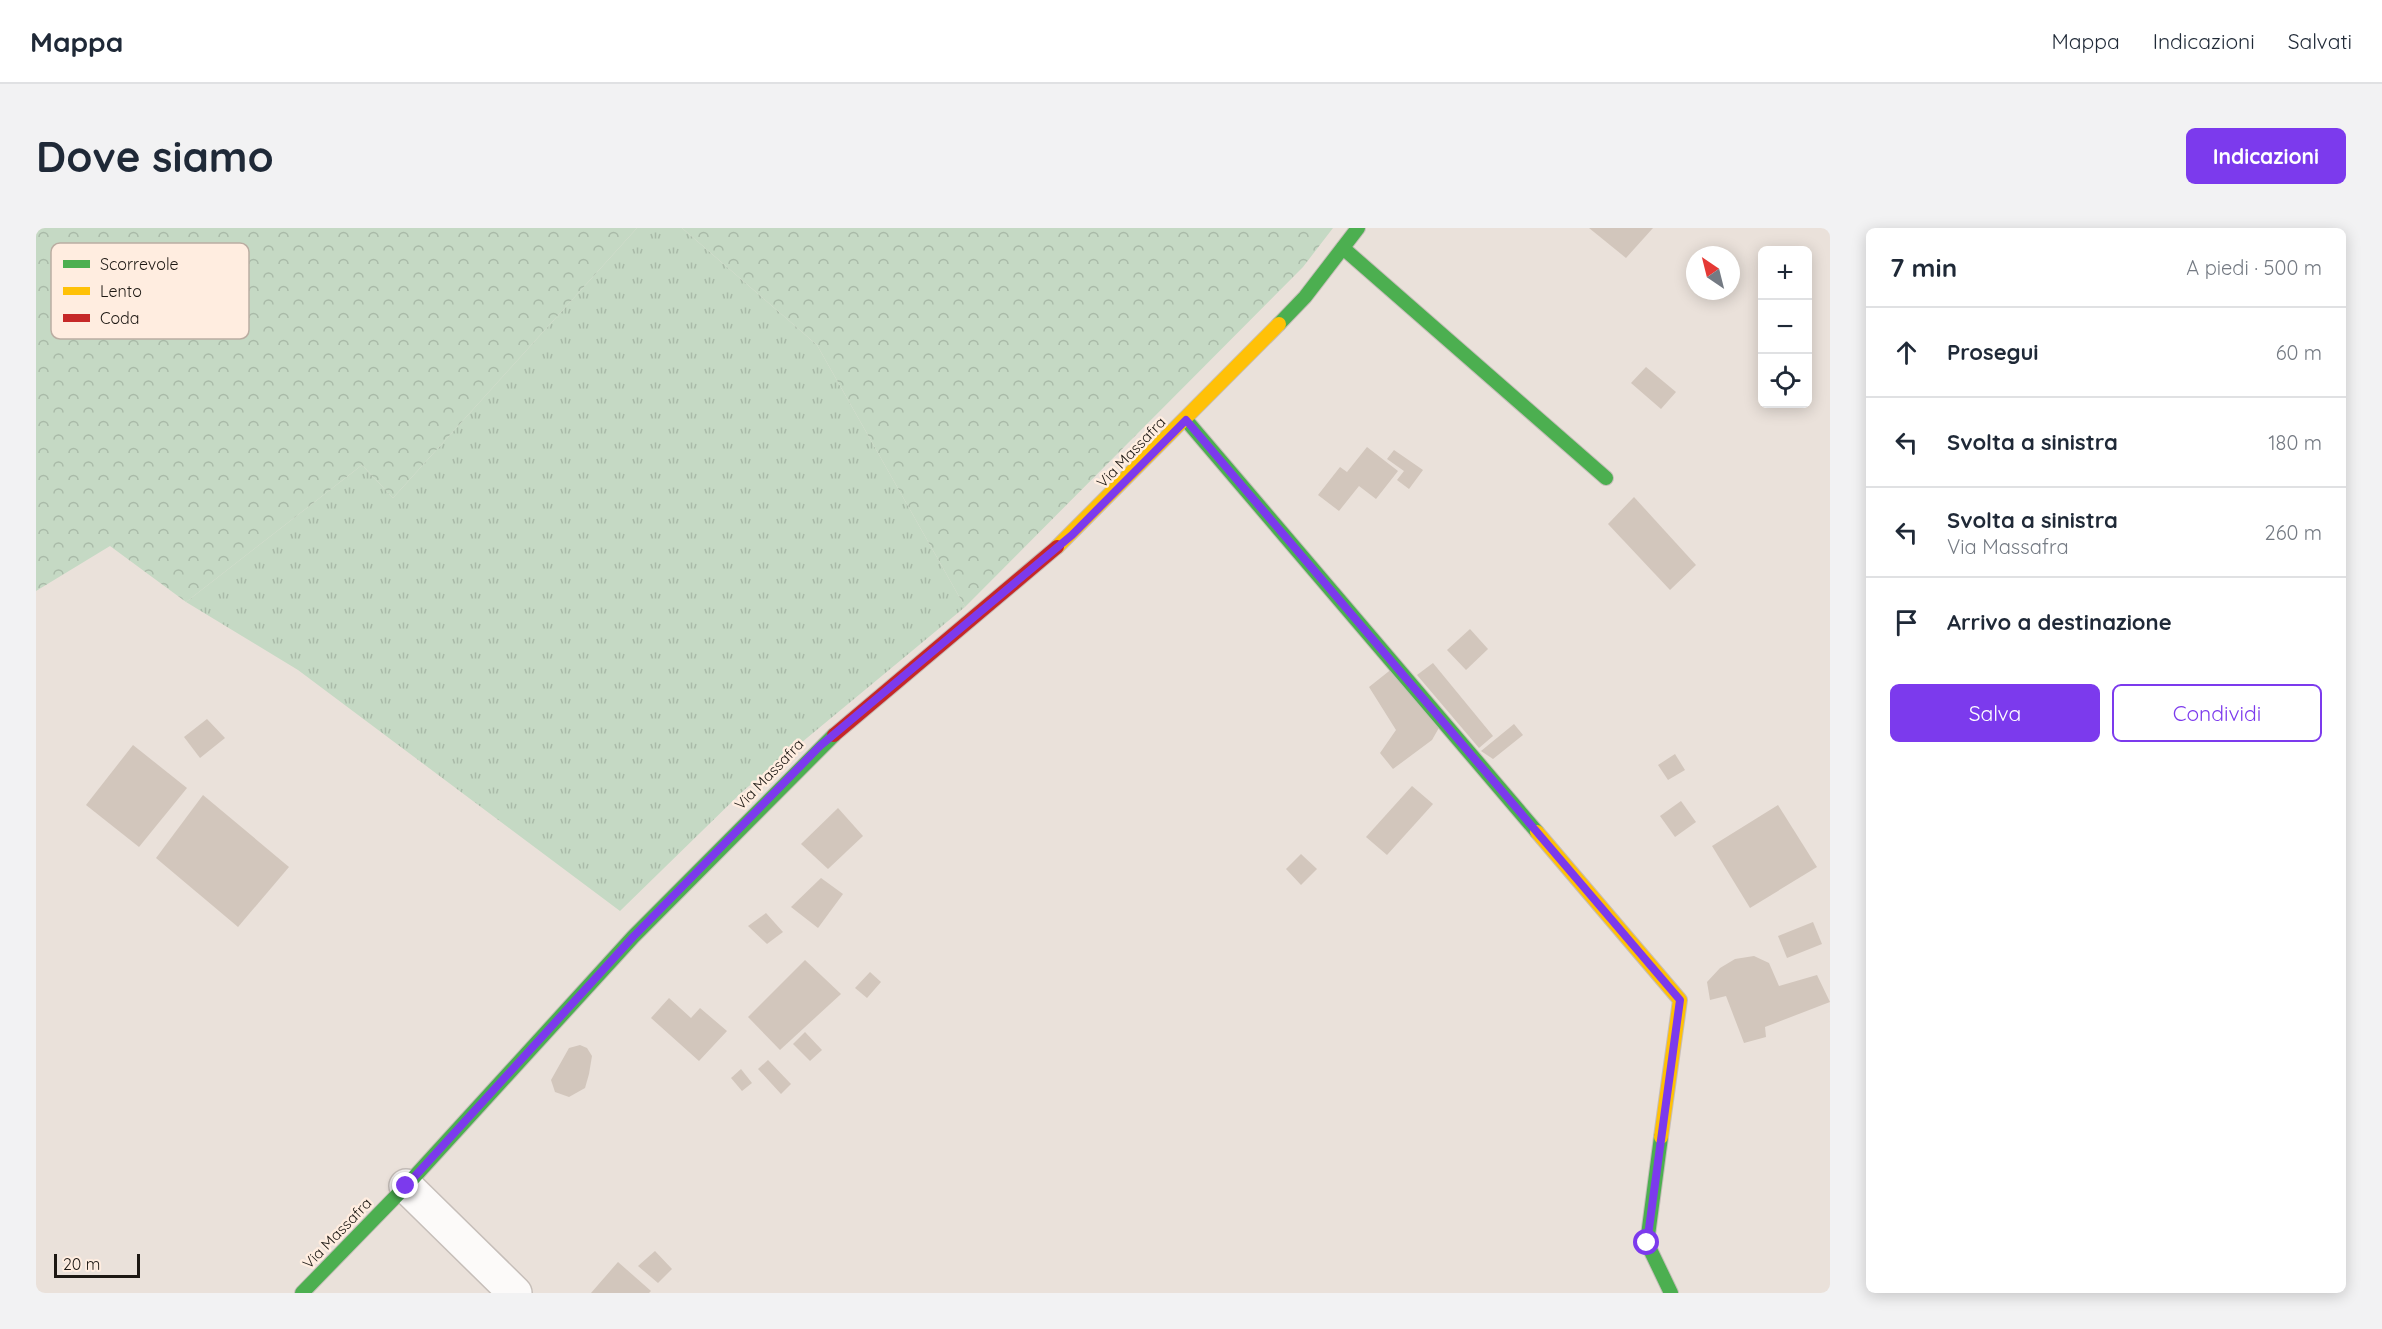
<!DOCTYPE html>
<html lang="it">
<meta charset="utf-8">
<style>
body{margin:0;font-family:Quicksand,sans-serif;background:#f2f2f3;color:#1f2937}
.controls{position:absolute;right:18px;top:18px;display:grid;overflow:hidden;border-radius:9px;box-shadow:0 3px 15px #0003}
.controls button{width:54px;height:54px;display:grid;place-items:center;padding:0;border:0;border-bottom:2px solid #e0e1e3;background:#fff;color:#1f2937;font:30px sans-serif}
.compass{position:absolute;left:1650px;top:18px;width:54px;height:54px;border-radius:50%;background:#fff;box-shadow:0 3px 15px #0003;rotate:325deg}
.scale{position:absolute;left:18px;bottom:15px;width:86px;box-sizing:border-box;padding-left:6px;border:3px solid #1d1813;border-top:0;font-size:16px;line-height:21px;white-space:nowrap;color:#1d1813;-webkit-text-stroke:4px #ffede0;paint-order:stroke}
.stop{position:absolute;width:18px;height:18px;margin:-14px;border:4px solid #7c3aed;border-radius:50%;background:#fff}
.stop.end{background:#7c3aed;border-color:#fff;box-shadow:0 2px 6px #0008}
.list{margin:0;padding:0;list-style:none}
h2{display:flex;justify-content:space-between;align-items:center;height:78px;margin:0;padding:0 24px;font-size:26px}
h2 small{font-size:20px;font-weight:400;color:#747a83}
.list li{display:grid;grid-template-columns:39px 1fr auto;gap:18px;align-items:center;box-sizing:border-box;height:90px;padding:0 24px;border-top:2px solid #e0e1e3}
.list b{display:block;font-size:22px;white-space:nowrap}
.list p{margin:0;font-size:20px;white-space:nowrap;color:#747a83}
.list em{font-size:20px;font-style:normal;color:#747a83}
.actions{display:flex;gap:12px;padding:18px 24px}
.actions a{flex:1;padding:14px 0;border:2px solid #7c3aed;border-radius:9px;text-align:center;font-size:21px;color:#7c3aed}
.actions .main{background:#7c3aed;color:#fff}
.icon{flex:none;width:33px;height:33px;fill:none;stroke:currentColor;stroke-width:2;stroke-linecap:round;stroke-linejoin:round}
.map{position:relative;flex:none;width:1794px;height:1065px;overflow:hidden;border-radius:9px}
header{display:flex;align-items:center;gap:36px;box-sizing:border-box;height:84px;padding:0 30px;background:#fff;border-bottom:2px solid #e0e1e3}
header strong{font-size:28px}
nav{display:flex;gap:33px;margin-inline-start:auto;font-size:21px}
.intro{display:flex;align-items:center;justify-content:space-between;box-sizing:border-box;height:144px;padding:0 36px}
h1{margin:0;font-size:42px}
.button{padding:15px 27px;border-radius:9px;background:#7c3aed;color:#fff;font-size:21px;font-weight:700}
main{display:flex;gap:36px;padding:0 36px}
aside{flex:1;background:#fff;border-radius:9px;box-shadow:0 3px 15px #0003}
.map>svg:first-child{display:block}
.grass{fill:url(#grass-tufts)}
.forest{fill:url(#forest-crowns)}
.building{fill:#d2c6bc}
.lines{fill:none;stroke-linecap:round;stroke-linejoin:round}
.street-casing{stroke:#c6beb9;stroke-width:36}
.fast-casing{stroke:#c6beb9;stroke-width:16}
.slow-casing{stroke:#c6beb9;stroke-width:16}
.jam-casing{stroke:#c6beb9;stroke-width:16}
.street{stroke:#fcfaf9;stroke-width:33}
.fast{stroke:#4caf50;stroke-width:14}
.slow{stroke:#ffc107;stroke-width:14}
.jam{stroke:#c62828;stroke-width:14}
.route{stroke:#7c3aed;stroke-width:8}
.labels{text-anchor:middle;dominant-baseline:central;stroke-width:5;stroke-linejoin:round;paint-order:stroke}
.street-label{font-size:15px;fill:#1d1813;stroke:#ffede0}
.key{fill:#ffede0;stroke:#bbada2;stroke-width:1.5}
.key-label{font-size:16px;fill:#1d1813}
</style>
<header>
<strong>Mappa</strong>
<nav><a>Mappa</a><a>Indicazioni</a><a>Salvati</a></nav>
</header>
<div class="intro"><h1>Dove siamo</h1><a class="button">Indicazioni</a></div>
<main>
<div class="map">
<svg width="1794" height="1065" viewBox="0 0 1794 1065">
<defs>
<pattern id="grass-tufts" width="24" height="20" patternUnits="userSpaceOnUse" patternTransform="scale(1.5)"><rect width="24" height="20" fill="#c5d9c4"/><path d="M3 7l-1-3M5 7V3M7 7l1-3M15 17l-1-3M17 17v-4M19 17l1-3" fill="none" stroke="#a9baa8"/></pattern>
<pattern id="forest-crowns" width="20" height="18" patternUnits="userSpaceOnUse" patternTransform="scale(1.5)"><rect width="20" height="18" fill="#c5d9c4"/><path d="M2 6a3 3 0 1 1 6 0M12 15a3 3 0 1 1 6 0" fill="none" stroke="#a9baa8"/></pattern>
</defs>
<rect width="100%" height="100%" fill="#eae1da"/>
<path class="grass" d="M601 0H646L781 117 929 379 707 563 584 683 262 442 150 374 326 237 357 270Z"/>
<g class="forest">
<path d="M0 0H601L357 270 326 237 150 374 74 318 0 363Z"/>
<path d="M646 0H1297L1267 39 929 379 781 117Z"/>
</g>
<g class="building">
<path d="M1553 0H1617L1590 30Z"/>
<path d="M1610 139 1640 164 1625 181 1595 155Z"/>
<path d="M1331 219 1362 243 1340 271 1323 258 1303 283 1282 267 1304 239 1311 244Z"/>
<path d="M1358 222 1387 242 1373 261 1361 252 1368 243 1351 231Z"/>
<path d="M1598 269 1660 337 1634 362 1572 296Z"/>
<path d="M1434 401 1452 421 1430 442 1411 422Z"/>
<path d="M1397 435 1457 508 1443 520 1381 447Z"/>
<path d="M1357 440 1404 498 1396 512 1357 541 1344 525 1360 502 1333 459Z"/>
<path d="M171 491 189 510 164 530 148 509Z"/>
<path d="M1478 496 1487 507 1457 531 1445 523Z"/>
<path d="M97 517 151 560 103 619 50 577Z"/>
<path d="M1639 526 1649 542 1632 552 1622 537Z"/>
<path d="M1376 558 1397 576 1351 627 1330 609Z"/>
<path d="M167 567 253 639 202 699 120 630Z"/>
<path d="M1645 573 1660 594 1639 609 1624 588Z"/>
<path d="M1742 577 1781 639 1714 680 1676 618Z"/>
<path d="M802 580 827 608 792 641 765 616Z"/>
<path d="M1265 626 1281 641 1265 657 1250 641Z"/>
<path d="M785 650 807 666 782 700 755 679Z"/>
<path d="M730 685 747 704 731 716 712 698Z"/>
<path d="M1777 694 1786 716 1751 730 1742 708Z"/>
<path d="M1718 728 1733 735 1743 758 1781 747 1794 774 1729 799 1730 809 1708 815 1690 768 1674 772 1671 754 1684 740 1699 731Z"/>
<path d="M769 732 805 766 744 822 712 789Z"/>
<path d="M834 744 845 754 831 770 819 760Z"/>
<path d="M633 770 655 790 664 780 691 803 663 833 615 790Z"/>
<path d="M769 804 786 822 774 833 757 816Z"/>
<path d="M544 817 551 820 556 828 553 846 549 860 533 869 519 864 515 852 533 820Z"/>
<path d="M732 832 755 856 745 866 722 841Z"/>
<path d="M705 841 716 855 706 863 695 850Z"/>
<path d="M619 1023 636 1041 622 1055 602 1038Z"/>
<path d="M582 1034 615 1063 613 1065H555Z"/>
</g>
<g class="lines">
<defs>
<path id="street" d="M370 958 479 1065"/>
<g id="fast">
<path d="M1307 20 1570 250"/>
<path d="M1243 96 1269 69 1322 0"/>
<path d="M1150 192 1501 604"/>
<path d="M1625 909 1611 1015 1635 1065"/>
<path d="M266 1065 370 958 597 709 798 507"/>
</g>
<g id="slow">
<path d="M1021 319 1243 96"/>
<path d="M1501 604 1644 772 1625 909"/>
</g>
<path id="jam" d="M798 507 1021 319"/>
</defs>
<use href="#street" class="street-casing"/>
<use href="#fast" class="fast-casing"/>
<use href="#slow" class="slow-casing"/>
<use href="#jam" class="jam-casing"/>
<use href="#street" class="street"/>
<use href="#fast" class="fast"/>
<use href="#slow" class="slow"/>
<use href="#jam" class="jam"/>
</g>
<g class="lines">
<path class="route" d="M370 958 597 709 784 518 1036 307 1150 192 1644 772 1611 1015"/>
</g>
<g class="labels">
<g class="street-label">
<text transform="translate(1095 224) rotate(-46)">Via Massafra</text>
<text transform="translate(733 546) rotate(-46)">Via Massafra</text>
<text transform="translate(301 1005) rotate(-46)">Via Massafra</text>
</g>
</g>
<rect x="15" y="15" width="198" height="96" rx="9" class="key"/>
<rect x="27" y="32" width="27" height="8" fill="#4caf50"/>
<rect x="27" y="59" width="27" height="8" fill="#ffc107"/>
<rect x="27" y="86" width="27" height="8" fill="#c62828"/>
<g class="key-label">
<text x="64" y="42">Scorrevole</text>
<text x="64" y="69">Lento</text>
<text x="64" y="96">Coda</text>
</g>
</svg>
<div class="controls">
<button>+</button>
<button>−</button>
<button><svg class="icon" aria-label="locate" viewBox="0 0 24 24"><circle cx="12" cy="12" r="6"/><path d="M12 2v4M12 18v4M2 12h4M18 12h4"/></svg></button>
</div>
<svg class="compass" viewBox="-18 -18 36 36"><path d="M0-13l5 13h-10z" fill="#e53935"/><path d="M0 13l5-13h-10z" fill="#747a83"/></svg>
<div class="scale">20 m</div>
<div class="stop" style="left:1611px;top:1015px"></div>
<div class="stop end" style="left:370px;top:958px"></div>
</div>
<aside>
<h2>7 min<small>A piedi · 500 m</small></h2>
<ul class="list">
<li><svg class="icon" aria-label="ahead" viewBox="0 0 24 24"><path d="M12 20V5M6 11l6-6 6 6"/></svg><div><b>Prosegui</b></div><em>60 m</em></li>
<li><svg class="icon" aria-label="left" viewBox="0 0 24 24"><path d="M17 20v-9H6M10 6l-5 5 5 5"/></svg><div><b>Svolta a sinistra</b></div><em>180 m</em></li>
<li><svg class="icon" aria-label="left" viewBox="0 0 24 24"><path d="M17 20v-9H6M10 6l-5 5 5 5"/></svg><div><b>Svolta a sinistra</b><p>Via Massafra</p></div><em>260 m</em></li>
<li><svg class="icon" aria-label="arrive" viewBox="0 0 24 24"><path d="M6 21V4h12l-3 4 3 4H6"/></svg><div><b>Arrivo a destinazione</b></div></li>
</ul>
<div class="actions"><a class="main">Salva</a><a>Condividi</a></div>
</aside>
</main>
